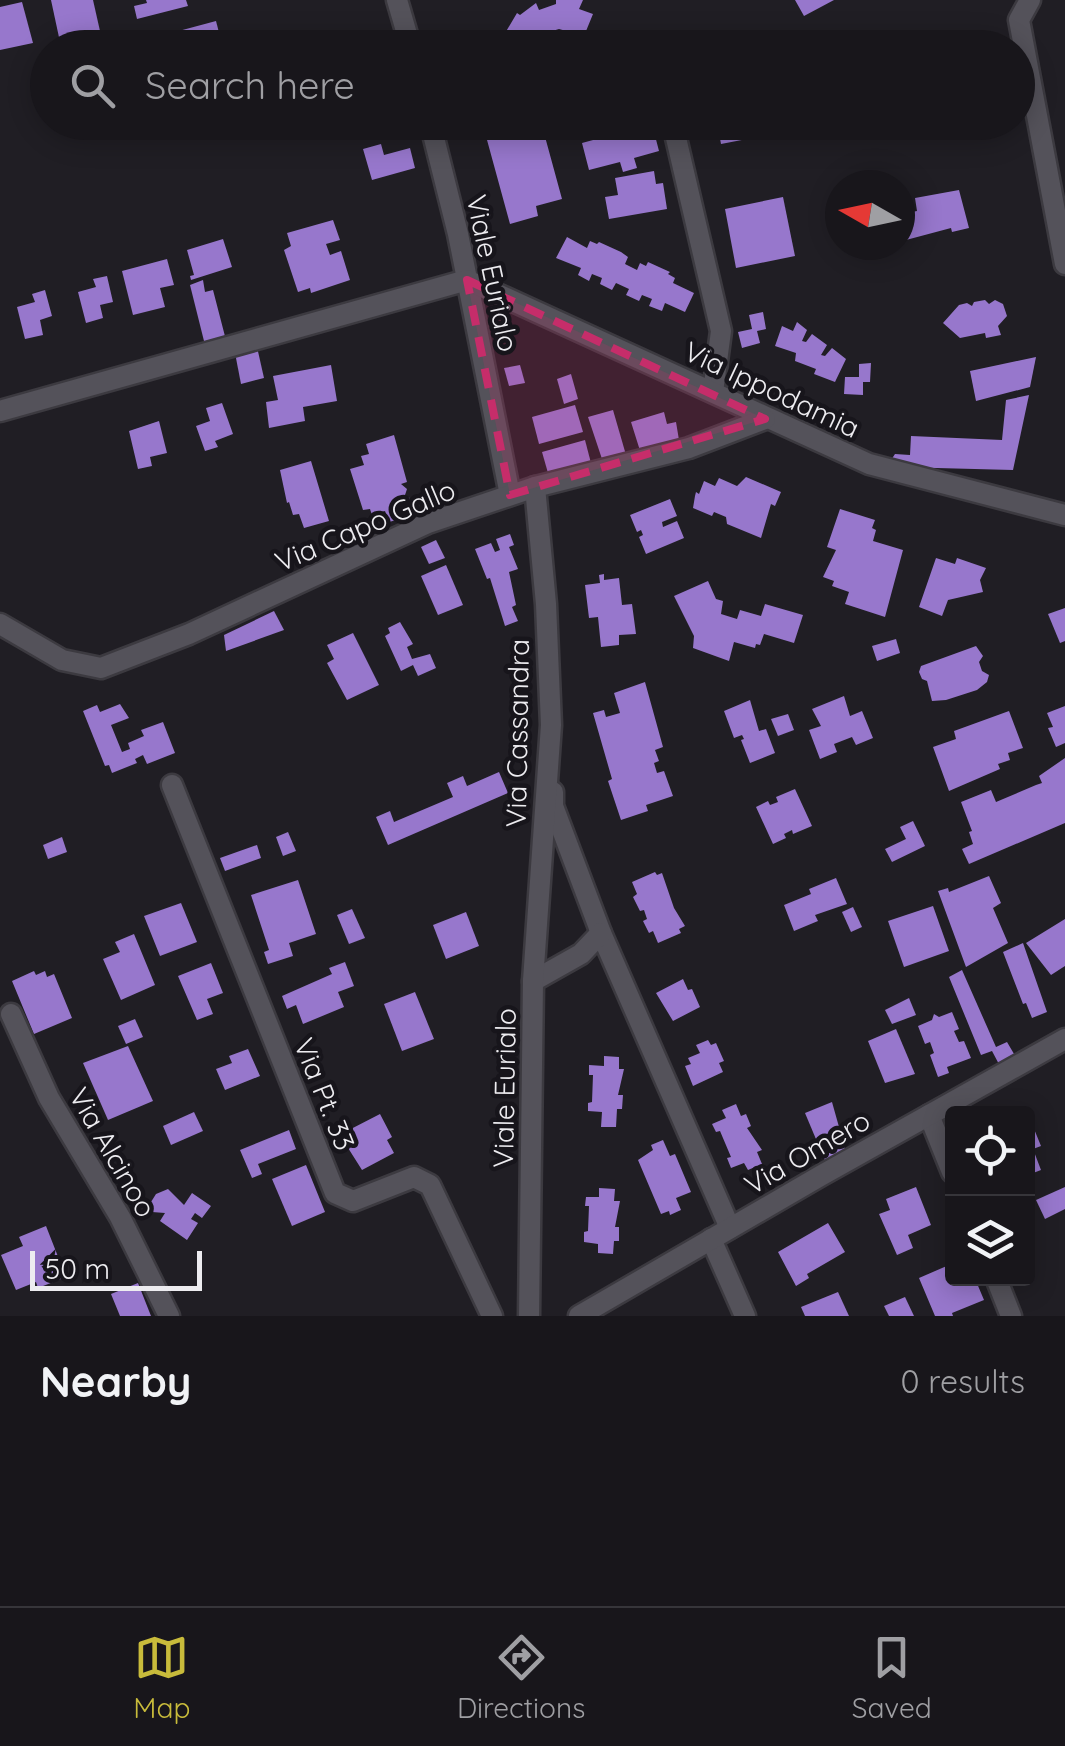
<!DOCTYPE html>
<style>
body{margin:0;font-family:Quicksand,sans-serif;background:#211f24;color:#f1f3f6}
.controls{position:absolute;right:30px;bottom:30px;display:grid;overflow:hidden;border-radius:10px;box-shadow:0 5px 25px #0003}
.controls button{width:90px;height:90px;display:grid;place-items:center;padding:0;border:0;border-bottom:2px solid #36353a;background:#18161b;color:#f1f3f6;font:50px sans-serif}
.compass{position:absolute;left:825px;top:170px;width:90px;height:90px;border-radius:50%;background:#18161b;box-shadow:0 5px 25px #0003;rotate:279deg}
.scale{position:absolute;left:30px;bottom:25px;width:172px;box-sizing:border-box;padding-left:10px;border:5px solid #edecf0;border-top:0;font-size:28px;line-height:35px;white-space:nowrap;color:#edecf0;-webkit-text-stroke:8px #17151b;paint-order:stroke}
.list{margin:0;padding:0;list-style:none}
h2{display:flex;justify-content:space-between;align-items:center;height:130px;margin:0;padding:0 40px;font-size:42px}
h2 small{font-size:32px;font-weight:400;color:#9f9fa3}
.icon{flex:none;width:55px;height:55px;fill:none;stroke:currentColor;stroke-width:2;stroke-linecap:round;stroke-linejoin:round}
.map{position:relative;flex:none;width:1065px;height:1316px;overflow:hidden}
.search{position:absolute;background:#18161b;box-shadow:0 5px 25px #0003;left:30px;right:30px;top:30px;height:110px;display:flex;align-items:center;gap:25px;box-sizing:border-box;padding:0 35px;border-radius:55px;color:#9f9fa3;font-size:38px}
.sheet{height:290px;background:#18161b}
nav{display:flex;justify-content:space-around;align-items:center;box-sizing:border-box;height:140px;border-top:2px solid #36353a;background:#18161b;font-size:28px;color:#9f9fa3}
nav a{display:grid;justify-items:center;gap:5px}
nav .on{color:#c8bb3b}
.map>svg:first-child{display:block}
.building{fill:#9777cc}
.lines{fill:none;stroke-linecap:round;stroke-linejoin:round}
.minor-casing{stroke:#3c3a40;stroke-width:25}
.minor{stroke:#54525a;stroke-width:20}
.marked{fill:#c62d6a;fill-opacity:0.2;stroke:#c62d6a;stroke-width:8;stroke-dasharray:20 12;stroke-linejoin:round}
.labels{text-anchor:middle;dominant-baseline:central;stroke-width:9;stroke-linejoin:round;paint-order:stroke}
.street-label{font-size:28px;fill:#edecf0;stroke:#17151b}
</style>
<div class="map">
<svg width="1065" height="1316" viewBox="0 0 1065 1316">
<rect width="100%" height="100%" fill="#201e24"/>
<g class="building">
<path d="M51 0H93L100 31 60 42Z"/>
<path d="M146 0H186L188 6 137 19 134 6 147 3Z"/>
<path d="M556 0H583L579 9 593 14 584 36 559 29 549 32 540 34 543 48H520L518 38 501 40 517 13 520 15 536 3 539 10 556 4Z"/>
<path d="M795 0H834L804 16Z"/>
<path d="M22 2 33 43 0 50V7Z"/>
<path d="M216 21 223 48H163L160 36Z"/>
<path d="M365 32 369 48H349L346 38Z"/>
<path d="M541 122 562 199 536 206 538 216 510 224 484 129 491 127 493 122Z"/>
<path d="M717 122H783L785 132 756 138V133L746 135 747 139 721 144Z"/>
<path d="M652 124 659 151 634 158 637 168 623 172 620 162 589 170 582 143Z"/>
<path d="M381 144 384 155 410 148 415 168 372 180 363 149Z"/>
<path d="M654 171 656 184 663 183 667 209 609 219 605 197 618 195 615 178Z"/>
<path d="M959 190 969 228 952 232 951 228 906 240 901 214 917 211 915 198Z"/>
<path d="M783 197 795 256 736 268 725 209Z"/>
<path d="M333 220 340 240 326 244 330 255 341 251 350 280 311 293 310 288 298 292 284 250 291 246 287 233Z"/>
<path d="M567 237 587 248 590 241 597 244 599 242 621 252 628 257 625 264 637 270 640 263 646 266 648 262 670 272 668 274 675 278 673 283 694 293 685 312 665 303 662 311 649 306 652 299 642 295 639 301 626 295 629 289 616 283 612 290 600 284 602 278 592 274 589 281 578 275 581 268 556 258Z"/>
<path d="M223 239 232 267 191 280 190 276 194 275 187 250Z"/>
<path d="M167 259 174 285 160 288 165 307 133 315 122 271Z"/>
<path d="M107 276 113 302 100 305 103 318 86 323 78 292 96 287 93 279Z"/>
<path d="M203 280 205 292 213 290 227 344 206 349 190 285Z"/>
<path d="M45 290 52 316 40 320 43 335 25 339 17 307 35 302 32 294Z"/>
<path d="M985 300 989 304 995 300 1003 304 1007 316 998 326 1001 335 986 338 985 333 960 338 943 323 959 305 967 303 972 306 974 302Z"/>
<path d="M763 312 766 329 757 331 760 343 742 348 738 332 752 329 749 315Z"/>
<path d="M797 322 807 330 802 341 806 342 812 334 827 345 821 355 825 356 832 348 846 359 835 382 814 374 816 369 795 361 796 353 775 346 782 326 793 331Z"/>
<path d="M257 347 264 378 241 384 235 353Z"/>
<path d="M1036 357 1030 387 976 401 970 371Z"/>
<path d="M871 363 870 382H863V395L844 394 845 377H859V364Z"/>
<path d="M331 365 337 401 303 407 305 421 269 428 266 402 278 400 273 376Z"/>
<path d="M520 365 525 383 509 386 504 368Z"/>
<path d="M571 374 578 399 564 404 557 379Z"/>
<path d="M1029 395 1013 470 898 467 891 460 895 454 910 455 911 436 1002 440 1006 400Z"/>
<path d="M222 403 233 434 215 441 218 447 205 451 196 426 210 421 206 408Z"/>
<path d="M575 405 583 432 539 444 532 417Z"/>
<path d="M613 410 626 455 603 462 588 417Z"/>
<path d="M664 412 667 424 676 422 679 440 660 445 642 457 631 422Z"/>
<path d="M159 421 167 453 150 457 152 466 138 469 129 431Z"/>
<path d="M394 435 407 482 401 484 407 489 404 498 409 497 414 515 389 522 385 511 372 515 370 509 363 510 350 469 364 465 361 456 369 454 366 444Z"/>
<path d="M585 440 592 467 550 480 542 452Z"/>
<path d="M311 461 329 521 304 528 299 514 293 515 289 502 287 503 280 470Z"/>
<path d="M746 477 781 492 775 506 771 504 761 538 727 524 726 517 714 512 712 516 693 508 695 496 696 492 699 494 704 481 715 486 719 478 737 486Z"/>
<path d="M670 499 677 516 662 522 663 527 677 521 684 538 646 554 639 537 643 535 641 530 637 532 630 515Z"/>
<path d="M840 509 875 520 872 528 876 530 873 541 903 550 885 617 845 604 849 592 832 586 834 581 823 577 836 550 827 547Z"/>
<path d="M510 534 514 545 509 547 518 569 509 572 516 605 512 607 518 621 505 626 490 578 487 579 475 549 491 543 495 552 500 550 496 539Z"/>
<path d="M436 540 445 558 429 564 421 547Z"/>
<path d="M936 558 955 564 957 558 986 568 980 580 983 592 948 600 942 616 919 607Z"/>
<path d="M446 565 463 605 438 615 421 576Z"/>
<path d="M604 574V580L619 578 622 605 632 604 636 634 619 635V645L601 647 598 617 589 618 585 585 600 583 599 575Z"/>
<path d="M708 581 716 599 723 601 721 614 737 619 740 610 761 616 765 604 803 615 794 643 764 634 760 645 756 644 755 648 734 642 729 661 693 648 694 636 674 596Z"/>
<path d="M1065 608V641L1060 643 1048 614Z"/>
<path d="M274 611 284 630 226 651 224 635Z"/>
<path d="M400 622 413 644 407 647 412 659 430 654 436 668 418 676 413 665 401 671 385 636 390 633 388 628Z"/>
<path d="M353 633 379 685 347 700 327 663 334 659 327 645Z"/>
<path d="M896 639 900 653 877 661 872 646Z"/>
<path d="M976 646 983 656 979 662 982 671 989 675 987 682 977 690 946 700 932 701 927 681 922 679 919 672 921 666Z"/>
<path d="M645 682 663 747 655 750 659 761 654 763 657 773 664 771 673 796 646 805 648 811 621 820 608 781 612 779 593 713 604 710 606 717 620 713 614 693Z"/>
<path d="M844 696 850 716 862 711 873 738 856 745 852 737 834 744 837 752 820 759 809 730 821 726 812 709Z"/>
<path d="M750 700 759 731 766 729 775 753 750 763 741 740 744 739 742 735 734 738 724 711Z"/>
<path d="M120 704 129 718 111 725 122 752 130 749 128 743 144 736 141 730 163 722 175 753 147 764 143 755 135 759 137 763 112 773 109 765 105 766 83 711 97 705 100 712Z"/>
<path d="M1065 706V743L1056 747 1048 728 1053 727 1047 713Z"/>
<path d="M1009 711 1023 748 1008 753 1010 760 998 764 1000 769 949 791 933 747 956 739 954 731Z"/>
<path d="M788 714 794 730 778 736 771 719Z"/>
<path d="M1065 758V823L969 864 962 849 973 844 969 832 972 831 961 802 991 790 996 802 1036 785 1042 783 1039 776Z"/>
<path d="M499 772 508 793 388 845 376 817 390 811 394 822 453 797 447 783 463 776 467 786Z"/>
<path d="M795 789 812 826 793 834 792 830 784 834 786 838 773 844 756 807 768 801 770 805 778 802 776 797Z"/>
<path d="M913 821 925 846 892 862 885 849 906 839 900 827Z"/>
<path d="M288 832 296 851 283 856 276 837Z"/>
<path d="M62 837 67 852 48 859 43 845Z"/>
<path d="M257 845 261 858 225 871 220 858Z"/>
<path d="M655 872 657 875 662 873 674 908 685 926 679 929 681 933 658 943 653 931 649 933 643 921 647 919 644 910 640 911 633 897 637 894 632 882Z"/>
<path d="M989 876 1001 903 993 908 1008 943 966 967 938 891 948 888 949 892Z"/>
<path d="M836 878 847 904 815 915 818 921 794 931 784 905 811 894 809 889Z"/>
<path d="M298 880 316 934 289 943 293 956 268 964 264 952 269 950 251 895Z"/>
<path d="M181 903 197 942 160 956 144 916Z"/>
<path d="M933 906 949 951 904 967 888 921Z"/>
<path d="M853 907 862 927 851 932 842 912Z"/>
<path d="M352 909 365 938 349 944 337 915Z"/>
<path d="M466 912 479 946 446 959 433 925Z"/>
<path d="M1065 919V966L1051 975 1026 943Z"/>
<path d="M134 934 155 985 121 1000 103 959 120 952 115 942Z"/>
<path d="M1023 943 1047 1012 1032 1018 1026 1003 1023 1004 1003 952Z"/>
<path d="M345 962 354 986 338 992 344 1007 303 1024 296 1005 287 1009 282 996 332 974 329 968Z"/>
<path d="M211 963 223 993 207 999 213 1014 197 1020 178 976Z"/>
<path d="M962 970 996 1047 1007 1042 1017 1059 1001 1068 992 1051 981 1055 949 977Z"/>
<path d="M34 971 36 975 45 971 47 977 54 974 72 1018 34 1034 12 981Z"/>
<path d="M683 979 688 990 692 989 700 1007 673 1021 656 993Z"/>
<path d="M415 992 434 1039 402 1051 384 1004Z"/>
<path d="M909 998 916 1015 892 1024 885 1010Z"/>
<path d="M952 1012 959 1029 954 1031 959 1042 964 1041 971 1058 947 1067 949 1073 938 1077 930 1055 934 1053 930 1042 925 1044 918 1026 932 1020 934 1014 939 1017Z"/>
<path d="M135 1019 143 1037 126 1044 118 1026Z"/>
<path d="M896 1029 915 1074 885 1083 868 1041Z"/>
<path d="M708 1040 711 1045 716 1043 724 1061 719 1063 723 1072 693 1086 685 1066 691 1064 688 1058 700 1053 696 1045Z"/>
<path d="M128 1046 153 1101 108 1120 83 1063Z"/>
<path d="M248 1049 260 1076 225 1090 216 1069 232 1063 229 1056Z"/>
<path d="M604 1056 619 1057V1069H624L618 1095H623L622 1109H617L616 1127H601L602 1112 588 1111V1103L592 1102 593 1075H589V1065L604 1066Z"/>
<path d="M832 1102 846 1152 826 1163 805 1113Z"/>
<path d="M736 1104 741 1116 746 1114 751 1126 747 1128 762 1150 757 1152 762 1164 748 1170 744 1163 731 1168 727 1158 731 1157 720 1131 716 1132 712 1124 726 1118 722 1110Z"/>
<path d="M194 1112 203 1131 171 1145 163 1126Z"/>
<path d="M380 1114 392 1137 387 1140 394 1153 362 1170 343 1140 350 1136 347 1131Z"/>
<path d="M1032 1124 1041 1146 1033 1149 1041 1170 1028 1175V1126Z"/>
<path d="M289 1130 296 1149 258 1164 262 1174 252 1178 240 1150Z"/>
<path d="M663 1140 670 1156 675 1154 691 1192 676 1198 681 1210 670 1215 669 1211 661 1214 638 1160 653 1150 651 1145Z"/>
<path d="M306 1165 325 1212 292 1226 272 1179Z"/>
<path d="M916 1187 931 1225 908 1235 913 1248 897 1255 879 1214 890 1210 886 1199Z"/>
<path d="M1065 1187V1209L1045 1219 1036 1200Z"/>
<path d="M599 1188 615 1189 614 1201H620L615 1227H619V1241H614L613 1254 598 1253V1244L584 1242V1232L588 1231 589 1206H585L586 1197H599Z"/>
<path d="M168 1189 184 1205 192 1193 211 1206 202 1218 195 1213 191 1219 198 1223 187 1240 160 1221 165 1213 152 1212 151 1202 156 1194Z"/>
<path d="M828 1223 845 1252 807 1274 809 1278 796 1286 778 1252Z"/>
<path d="M46 1226 66 1277 38 1288 36 1282 16 1290 1 1255 23 1246 19 1237Z"/>
<path d="M949 1265 952 1278 976 1281 984 1300 952 1313 953 1316H935L919 1278Z"/>
<path d="M138 1283 151 1316H120L111 1294Z"/>
<path d="M838 1292 849 1316H805L801 1307Z"/>
<path d="M905 1297 914 1316H889L884 1306Z"/>
</g>
<g class="lines">
<defs>
<g id="minor">
<path d="M397 0 411 48"/>
<path d="M1030 0 1019 20 1065 264"/>
<path d="M430 122 458 234 510 495"/>
<path d="M673 125 721 331 713 392"/>
<path d="M0 411 467 280 869 464 1065 515"/>
<path d="M0 624 62 660 101 668 189 634 428 523 535 487 689 448 765 419"/>
<path d="M172 785 335 1193 353 1201 414 1177 430 1185 492 1316"/>
<path d="M553 792V806L601 933 730 1228"/>
<path d="M533 981 581 954 601 933"/>
<path d="M11 1014 49 1098 120 1217 169 1316"/>
<path d="M929 1115 952 1172"/>
<path d="M711 1239 745 1316"/>
<path d="M996 1278 1011 1316"/>
<path d="M529 1316 533 981 551 725 546 604 535 487"/>
<path d="M579 1316 822 1175 1065 1039"/>
</g>
</defs>
<use href="#minor" class="minor-casing"/>
<use href="#minor" class="minor"/>
</g>
<path class="marked" d="M467 280 765 419 510 495Z"/>
<g class="labels">
<g class="street-label">
<text transform="translate(493 273) rotate(78)">Viale Eurialo</text>
<text transform="translate(772 389) rotate(25)">Via Ippodamia</text>
<text transform="translate(365 525) rotate(-23)">Via Capo Gallo</text>
<text transform="translate(517 733) rotate(-89)">Via Cassandra</text>
<text transform="translate(504 1088) rotate(-89)">Viale Eurialo</text>
<text transform="translate(325 1094) rotate(68)">Via Pt. 33</text>
<text transform="translate(113 1152) rotate(60)">Via Alcinoo</text>
<text transform="translate(807 1152) rotate(-30)">Via Omero</text>
</g>
</g>
</svg>
<div class="controls">
<button><svg class="icon" aria-label="locate" viewBox="0 0 24 24"><circle cx="12" cy="12" r="6"/><path d="M12 2v4M12 18v4M2 12h4M18 12h4"/></svg></button>
<button><svg class="icon" aria-label="layers" viewBox="0 0 24 24"><path d="M12 4l9 5-9 5-9-5zM3 14l9 5 9-5"/></svg></button>
</div>
<svg class="compass" viewBox="-18 -18 36 36"><path d="M0-13l5 13h-10z" fill="#e53935"/><path d="M0 13l5-13h-10z" fill="#9f9fa3"/></svg>
<div class="scale">50 m</div>
<div class="search"><svg class="icon" aria-label="search" viewBox="0 0 24 24"><circle cx="10" cy="10" r="6"/><path d="M15 15l6 6"/></svg>Search here</div>
</div>
<section class="sheet">
<h2>Nearby<small>0 results</small></h2>
<ul class="list">
</ul>
</section>
<nav>
<a class="on"><svg class="icon" aria-label="map" viewBox="0 0 24 24"><path d="M3 6l6-2 6 2 6-2v14l-6 2-6-2-6 2zM9 4v14M15 6v14"/></svg>Map</a>
<a><svg class="icon" aria-label="directions" viewBox="0 0 24 24"><path d="M12 3l9 9-9 9-9-9zM9 14v-3h6M13 9l2 2-2 2"/></svg>Directions</a>
<a><svg class="icon" aria-label="saved" viewBox="0 0 24 24"><path d="M7 4h10v16l-5-4-5 4z"/></svg>Saved</a>
</nav>
